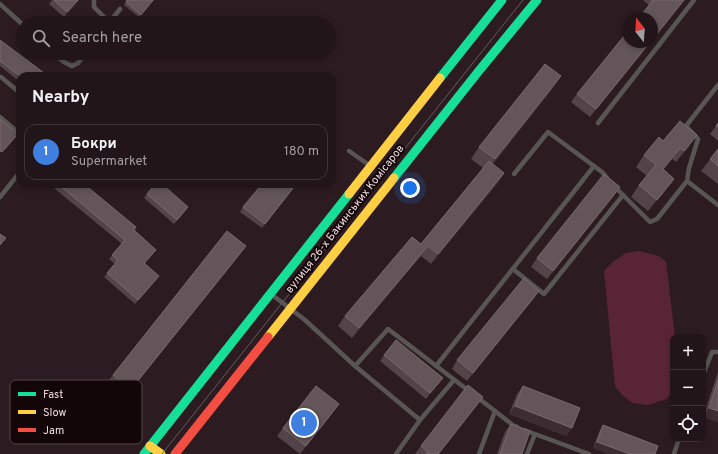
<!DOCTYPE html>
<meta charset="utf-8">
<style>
body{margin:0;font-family:Overpass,sans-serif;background:#291e22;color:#f1f3f6}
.controls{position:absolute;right:12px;bottom:12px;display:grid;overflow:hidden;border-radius:8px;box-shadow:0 2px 6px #0003}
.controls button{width:36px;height:36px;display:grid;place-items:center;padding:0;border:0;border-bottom:1px solid #3e3438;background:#211519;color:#f1f3f6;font:20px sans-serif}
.compass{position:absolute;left:622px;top:12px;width:36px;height:36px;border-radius:50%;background:#211519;box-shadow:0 2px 6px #0003;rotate:343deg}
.you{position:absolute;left:410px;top:188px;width:14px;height:14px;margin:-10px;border:3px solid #fff;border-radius:50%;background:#1a73e8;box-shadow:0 0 0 6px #1a73e833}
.badge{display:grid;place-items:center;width:26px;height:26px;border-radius:50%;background:#ab989d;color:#fff;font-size:13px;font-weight:700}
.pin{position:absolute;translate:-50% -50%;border:2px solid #fff;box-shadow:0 1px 4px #0006}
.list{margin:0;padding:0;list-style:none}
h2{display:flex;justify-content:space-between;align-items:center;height:52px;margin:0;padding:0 16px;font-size:17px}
h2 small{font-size:13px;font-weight:400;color:#a29fa2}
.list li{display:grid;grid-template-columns:26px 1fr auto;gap:12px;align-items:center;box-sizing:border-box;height:56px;margin:0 8px 8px;padding:0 8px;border:1px solid #3e3438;border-radius:12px}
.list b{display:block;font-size:15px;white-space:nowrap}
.list p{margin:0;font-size:13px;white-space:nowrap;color:#a29fa2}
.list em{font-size:13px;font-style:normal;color:#a29fa2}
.icon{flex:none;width:22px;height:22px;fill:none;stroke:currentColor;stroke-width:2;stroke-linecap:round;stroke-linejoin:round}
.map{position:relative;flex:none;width:718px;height:454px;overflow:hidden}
.search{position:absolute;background:#211519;box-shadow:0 2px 6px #0003;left:16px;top:16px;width:320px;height:44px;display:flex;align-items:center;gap:10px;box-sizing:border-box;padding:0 14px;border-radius:22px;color:#a29fa2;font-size:15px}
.panel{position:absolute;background:#211519;box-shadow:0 2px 6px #0003;left:16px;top:72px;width:320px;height:116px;border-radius:12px}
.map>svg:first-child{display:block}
.green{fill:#5a2437}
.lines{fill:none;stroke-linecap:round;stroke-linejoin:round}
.lane{stroke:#585654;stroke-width:4.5}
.fast{stroke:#16e098;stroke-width:9}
.slow{stroke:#ffcf43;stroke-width:9}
.jam{stroke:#f24e42;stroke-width:9}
.tram{stroke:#625b5c;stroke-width:1}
.wall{fill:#524448}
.shaded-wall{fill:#3c2d32}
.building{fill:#635559;stroke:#796a6e}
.labels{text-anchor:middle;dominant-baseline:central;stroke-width:4;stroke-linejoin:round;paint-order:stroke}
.street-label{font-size:11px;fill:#efdbe0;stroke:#120609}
.key{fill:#120609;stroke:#54464a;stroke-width:1}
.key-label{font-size:11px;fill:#efdbe0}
</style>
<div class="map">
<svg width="718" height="454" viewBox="0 0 718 454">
<rect width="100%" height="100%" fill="#2c1c21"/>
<path class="green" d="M639 251 659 256 666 262 675 337H673V392L666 399 648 405 633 403 622 395 615 386 604 271 614 261 626 253Z"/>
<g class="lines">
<g class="lane">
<path d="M94 0V7L110 23"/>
<path d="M0 4 23 25"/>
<path d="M109 23 120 9"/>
<path d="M53 53 64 62 72 66 78 63 86 53"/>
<path d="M1 77 20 93"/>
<path d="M718 85 686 126 698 139 689 168 687 181 718 205"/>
<path d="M0 117 20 134"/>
<path d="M598 123 694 0"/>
<path d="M349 151 369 165"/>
<path d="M514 174 548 132 602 172 607 178"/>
<path d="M615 187 650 222 657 219 687 181"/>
<path d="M0 197 20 172"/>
<path d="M513 269 544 294 623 195"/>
<path d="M271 294 305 320 355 366 388 329 469 391"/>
<path d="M355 366 420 420"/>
<path d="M436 366 594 166"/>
<path d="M703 375 712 352H718"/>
<path d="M477 397 514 426 517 427"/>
<path d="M524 430 589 454"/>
<path d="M396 454 420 420 454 380"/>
<path d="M479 454 495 411"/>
<path d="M527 454 535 434"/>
<path d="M674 454 679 439"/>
</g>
<g class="fast">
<path d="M440 78 502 0"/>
<path d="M394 178 478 72 537 0"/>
<path d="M144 454 349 194"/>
</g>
<g class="slow">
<path d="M349 194 440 78"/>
<path d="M268 337 394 178"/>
<path d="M150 446 161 454"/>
</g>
<path class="jam" d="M175 454 268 337"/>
<path class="tram" d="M162 454 340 230 523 0"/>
</g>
<g class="wall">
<path d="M52 0H79L64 17 49 4Z"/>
<path d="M127 0H154L139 17 124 5Z"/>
<path d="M643 0H685L649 5Z"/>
<path d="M0 40 20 76V82L0 66Z"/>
<path d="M651 42 590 117 571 102 577 94Z"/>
<path d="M553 88 493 164 504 173 497 184 431 264 421 256 352 338 338 326 345 316 421 244 483 168 471 159 479 147Z"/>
<path d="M718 123V141L710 134Z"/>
<path d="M663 141 689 147 676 162 672 159 663 170 665 190 648 211 631 197 639 185 647 176 636 167 644 155Z"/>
<path d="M718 149V184L701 171Z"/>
<path d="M49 184H84L134 230 153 254 145 263 156 280 135 304 104 277 115 264 109 259 122 244Z"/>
<path d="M297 184 262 228 240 212 243 207Z"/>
<path d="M620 187 614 196 547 279 531 267 537 258Z"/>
<path d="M147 194 188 207 174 224 144 198Z"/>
<path d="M246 246 240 254 125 398 107 383 113 375Z"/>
<path d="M533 299 467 381 452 369 457 360Z"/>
<path d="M384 355 438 384 426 399 380 361Z"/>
<path d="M718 372V422L703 417Z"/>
<path d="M523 386 572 428 566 436 509 414 517 394Z"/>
<path d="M477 405 439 454H415L421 446Z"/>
<path d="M333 412 300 454 277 436 283 428Z"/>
<path d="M511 424 522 454H497L505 432Z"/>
<path d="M603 425 655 454H608L593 448 599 432Z"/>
</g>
<g class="shaded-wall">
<path d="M78 0H79L64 17 67 12Z"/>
<path d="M684 0H685L652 41V40Z"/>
<path d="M650 42H651L590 117 596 109Z"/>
<path d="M561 76 553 88 487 171 495 159Z"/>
<path d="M18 134 15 138 0 155 2 152Z"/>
<path d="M697 135 689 147 676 162 684 151Z"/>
<path d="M680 148 672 159 654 181 663 169Z"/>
<path d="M504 173 497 184 431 264 438 254Z"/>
<path d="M620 187 614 196 547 279 553 271Z"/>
<path d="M246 246 240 254 125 398 131 389Z"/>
<path d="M428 246 421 256 352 338 359 328Z"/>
<path d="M159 276 156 280 135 304 138 300Z"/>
<path d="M539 291 533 299 467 381 473 373Z"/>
<path d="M443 378 438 384 426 399 430 393Z"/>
<path d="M483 397 439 454H438Z"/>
<path d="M339 404 333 412 300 454 306 446Z"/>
<path d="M515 406 572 428 566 436 509 414Z"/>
<path d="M709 408 718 411V422L703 417Z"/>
<path d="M597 442 630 454H608L593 448Z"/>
</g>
<g class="building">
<path d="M54 0H78L67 12Z"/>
<path d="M127 0H153L141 15 126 2Z"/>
<path d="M653 0H684L652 40V18H639Z"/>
<path d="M628 31V42H650L596 109 577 94Z"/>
<path d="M0 40 48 76H20L0 61Z"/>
<path d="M545 64 561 76 495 159 479 147Z"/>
<path d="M0 119 18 134 2 152 0 151Z"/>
<path d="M680 121 697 135 684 151 680 148 663 169 674 179 657 200 639 185 656 165 644 155 659 137 663 141Z"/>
<path d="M718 123V127L716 126Z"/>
<path d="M718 149V166L710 159Z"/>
<path d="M489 161 504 173 438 254 428 246 359 328 345 316 412 237 421 244Z"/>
<path d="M604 174 620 187 553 271 537 258Z"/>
<path d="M58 184H84L136 227 134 230 156 250 144 263 159 276 138 300 107 273 118 260 112 255 125 240Z"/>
<path d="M155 184H162L188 207 177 220 147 194Z"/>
<path d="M262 184H296L265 224 243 207Z"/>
<path d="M227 231 246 246 131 389 113 375Z"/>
<path d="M0 234 6 238 0 245Z"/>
<path d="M524 278 539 291 473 373 457 360Z"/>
<path d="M396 340 443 378 430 393 384 355Z"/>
<path d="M718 380V411L709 408Z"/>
<path d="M468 385 483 397 438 454H426L428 452 421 446Z"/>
<path d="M316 386 339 404 306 446 283 428Z"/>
<path d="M523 386 580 408 572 428 515 406Z"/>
<path d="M511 424 530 431 522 454H500Z"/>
<path d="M603 425 658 446 655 454H630L597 442Z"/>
</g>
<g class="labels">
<g class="street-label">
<text transform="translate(345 219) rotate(-52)">вулиця 26-х Бакинських Комісаров</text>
</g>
</g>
<rect x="10" y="380" width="132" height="64" rx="6" class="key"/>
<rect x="18" y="392" width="18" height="4" fill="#16e098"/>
<rect x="18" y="410" width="18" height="4" fill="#ffcf43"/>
<rect x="18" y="428" width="18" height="4" fill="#f24e42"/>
<g class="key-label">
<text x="43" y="398">Fast</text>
<text x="43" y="416">Slow</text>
<text x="43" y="434">Jam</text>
</g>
</svg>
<div class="controls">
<button>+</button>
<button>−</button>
<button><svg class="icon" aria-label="locate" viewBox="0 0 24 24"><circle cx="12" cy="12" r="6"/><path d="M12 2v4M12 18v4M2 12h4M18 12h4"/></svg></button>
</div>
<svg class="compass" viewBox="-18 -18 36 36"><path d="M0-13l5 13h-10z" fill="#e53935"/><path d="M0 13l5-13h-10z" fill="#a29fa2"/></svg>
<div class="you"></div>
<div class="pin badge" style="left:304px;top:423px;background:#3f7fe0">1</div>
<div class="search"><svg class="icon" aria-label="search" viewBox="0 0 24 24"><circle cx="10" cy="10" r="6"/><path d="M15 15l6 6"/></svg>Search here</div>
<section class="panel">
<h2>Nearby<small></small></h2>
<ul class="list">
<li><span class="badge" style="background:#3f7fe0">1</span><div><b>Бокри</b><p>Supermarket</p></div><em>180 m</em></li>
</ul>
</section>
</div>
